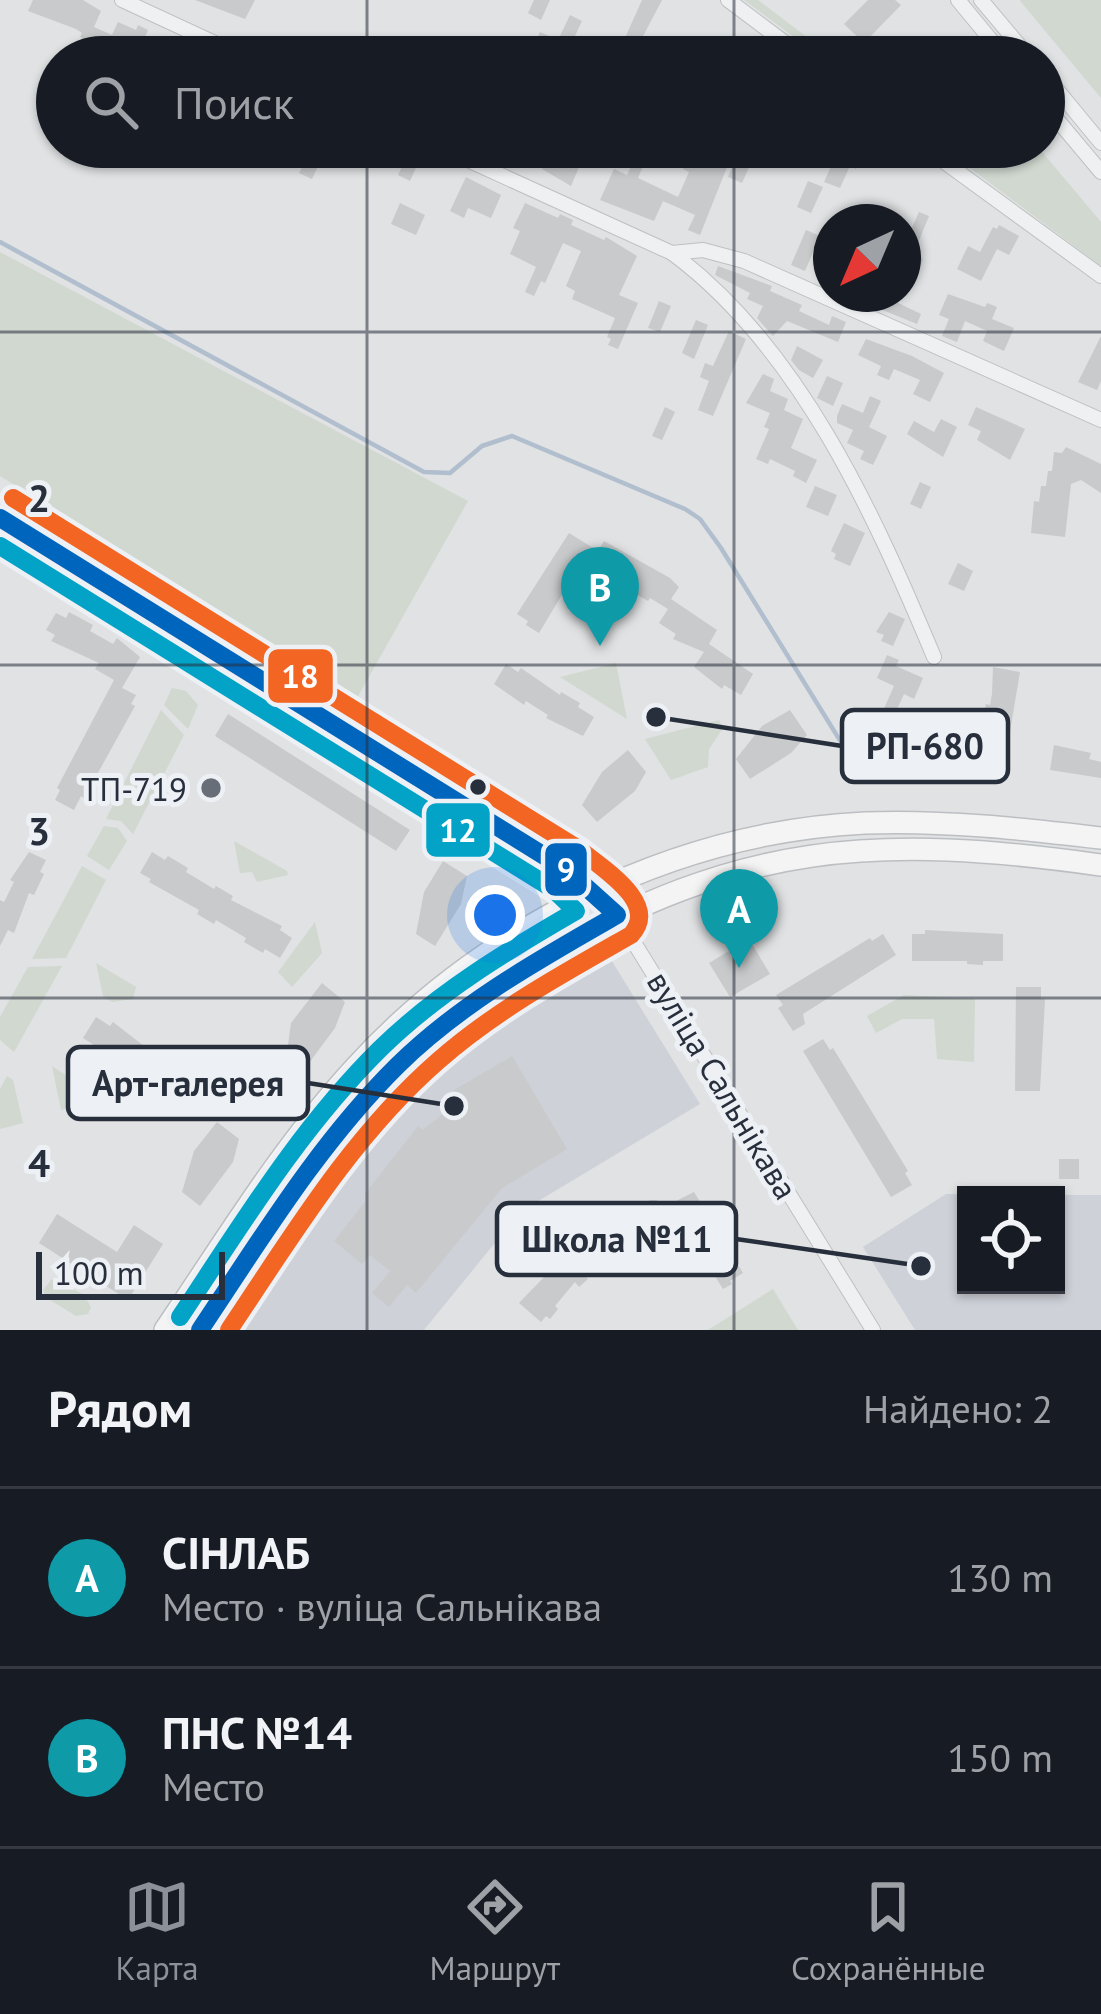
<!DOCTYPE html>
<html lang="ru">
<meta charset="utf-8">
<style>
body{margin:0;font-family:"PT Sans",sans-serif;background:#20242c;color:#f1f3f6}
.controls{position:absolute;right:36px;bottom:36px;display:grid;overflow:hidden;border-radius:0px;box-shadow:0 3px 9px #0004}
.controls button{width:108px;height:108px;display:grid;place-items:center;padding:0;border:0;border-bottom:3px solid #363941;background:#171b24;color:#f1f3f6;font:60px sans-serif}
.compass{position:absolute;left:813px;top:204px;width:108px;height:108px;border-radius:50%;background:#171b24;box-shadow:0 3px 9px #0004;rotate:224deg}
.scale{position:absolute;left:36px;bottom:30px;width:189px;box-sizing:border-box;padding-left:12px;border:6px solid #282f3c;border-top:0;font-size:33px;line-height:42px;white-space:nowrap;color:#282f3c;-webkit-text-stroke:9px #edf0f4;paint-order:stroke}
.you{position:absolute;left:495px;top:915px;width:42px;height:42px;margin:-30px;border:9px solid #fff;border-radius:50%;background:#1a73e8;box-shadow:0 0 0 18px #1a73e833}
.badge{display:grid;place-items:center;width:78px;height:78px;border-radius:50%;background:#8c9099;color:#fff;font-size:39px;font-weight:700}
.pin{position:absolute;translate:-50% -99px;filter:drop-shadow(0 3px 6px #0008)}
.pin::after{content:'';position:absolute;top:63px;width:42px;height:36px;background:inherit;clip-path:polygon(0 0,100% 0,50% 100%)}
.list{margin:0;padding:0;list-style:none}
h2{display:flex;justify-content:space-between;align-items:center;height:156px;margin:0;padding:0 48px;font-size:51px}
h2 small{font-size:39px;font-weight:400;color:#9ea1a6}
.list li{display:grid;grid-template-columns:78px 1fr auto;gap:36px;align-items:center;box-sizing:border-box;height:180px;padding:0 48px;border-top:3px solid #363941}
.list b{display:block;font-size:45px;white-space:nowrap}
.list p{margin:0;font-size:39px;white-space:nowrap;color:#9ea1a6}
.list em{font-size:39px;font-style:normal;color:#9ea1a6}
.icon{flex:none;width:66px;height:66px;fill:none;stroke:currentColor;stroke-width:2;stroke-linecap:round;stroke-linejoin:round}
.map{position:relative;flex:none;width:1101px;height:1330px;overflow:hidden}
.search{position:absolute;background:#171b24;box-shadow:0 3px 9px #0004;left:36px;right:36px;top:36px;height:132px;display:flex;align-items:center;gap:30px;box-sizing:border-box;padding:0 42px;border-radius:66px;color:#9ea1a6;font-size:45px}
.sheet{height:516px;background:#171b24}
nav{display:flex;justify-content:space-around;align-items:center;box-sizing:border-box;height:168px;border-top:3px solid #363941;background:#171b24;font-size:33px;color:#9ea1a6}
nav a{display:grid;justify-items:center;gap:6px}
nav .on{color:#8c9099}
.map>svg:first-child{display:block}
.built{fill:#ced1d7}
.green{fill:#d0d8d0}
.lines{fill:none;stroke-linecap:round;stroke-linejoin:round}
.stream{stroke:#b0bece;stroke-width:4.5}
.building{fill:#c8cacc}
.minor-casing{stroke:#bec0c2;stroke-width:16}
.tertiary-casing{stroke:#bec0c2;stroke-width:21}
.primary-casing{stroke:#bcbfc2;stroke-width:24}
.minor{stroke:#eff0f1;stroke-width:14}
.tertiary{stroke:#eff0f1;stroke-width:18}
.primary{stroke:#f4f4f5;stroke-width:21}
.bus-1-casing{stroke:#edf0f4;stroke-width:27}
.bus-2-casing{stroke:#edf0f4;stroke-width:27}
.bus-3-casing{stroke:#edf0f4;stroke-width:27}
.bus-1{stroke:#0065bd;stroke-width:18}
.bus-2{stroke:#02a3c7;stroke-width:18}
.bus-3{stroke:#f26522;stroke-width:18}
.grid{fill:none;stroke:#282f3c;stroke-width:3;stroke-opacity:0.55}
.bus-dot{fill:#282f3c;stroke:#edf0f4;stroke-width:4.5}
.poi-dot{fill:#686e77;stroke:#edf0f4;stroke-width:4.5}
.labels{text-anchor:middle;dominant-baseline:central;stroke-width:10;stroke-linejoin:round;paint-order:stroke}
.poi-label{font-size:33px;fill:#282f3c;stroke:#edf0f4;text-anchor:end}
.street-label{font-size:33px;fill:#282f3c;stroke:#edf0f4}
.grid-label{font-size:39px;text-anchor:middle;font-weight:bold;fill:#282f3c;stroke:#edf0f4;stroke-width:10;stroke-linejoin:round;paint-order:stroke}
.leader{fill:none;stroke:#282f3c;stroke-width:4.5}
.callout-dot{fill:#282f3c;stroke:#edf0f4;stroke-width:4.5}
.callout{fill:#edf0f4;stroke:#282f3c;stroke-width:4.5}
.callout-label{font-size:36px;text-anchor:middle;font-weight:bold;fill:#282f3c}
.line-badge{stroke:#edf0f4;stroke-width:4.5}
.badge-label{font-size:33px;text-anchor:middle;font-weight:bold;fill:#fff}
</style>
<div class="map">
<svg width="1101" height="1330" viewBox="0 0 1101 1330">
<rect width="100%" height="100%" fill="#e0e2e4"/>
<g class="built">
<path d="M610 958 700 1104 520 1212 424 1330H237L348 1171 394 1116 488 1033Z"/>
<path d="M946 1194 1041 1195H966V1285H1056V1195H1101V1330H915L863 1247Z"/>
</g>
<g class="green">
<path d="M744 0H758L833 57H821Z"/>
<path d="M1020 0H1101V98L1021 2Z"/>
<path d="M942 147H1038L1101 222V266Z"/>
<path d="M0 252 468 501 357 698 0 476Z"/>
<path d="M616 663 627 719 560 677Z"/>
<path d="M172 688 186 691 198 705 188 729 164 705Z"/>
<path d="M161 710 184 735 133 834 121 821 106 819Z"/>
<path d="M719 720 723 728 709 749 708 767 671 780 645 739Z"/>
<path d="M104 826 118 828 127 841 109 870 87 856Z"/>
<path d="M234 841 287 871 288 875 257 882 252 872 240 873Z"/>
<path d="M82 866 106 880 66 958 32 959Z"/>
<path d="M315 922 322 953 292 987 278 972Z"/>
<path d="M96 963 136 987 133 999 112 1002 103 996Z"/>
<path d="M62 966 14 1052 0 1040V1017L28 967Z"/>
<path d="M904 995 975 999 974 1062 937 1059 934 1019H902L876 1033 867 1016Z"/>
<path d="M52 1066 105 1101 61 1110Z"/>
<path d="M7 1076 13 1080 23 1123 0 1129V1089Z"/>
<path d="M52 1279 83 1294 91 1307 88 1314 76 1316 47 1298 43 1290Z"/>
<path d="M773 1289 798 1330H708Z"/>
</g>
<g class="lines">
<path class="stream" d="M0 242 424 472 450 473 482 446 512 436 685 509 700 519 721 548 857 768"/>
</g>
<g class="building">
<path d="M33 0H83L101 11 94 27 112 35 118 22 136 30 138 25 148 30 138 53 119 45 115 55 80 37 82 33 76 29 28 11Z"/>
<path d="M195 0H255L245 19Z"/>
<path d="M534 0H550L541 20 528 13Z"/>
<path d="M642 0H662L639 44 625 38Z"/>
<path d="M868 0H895L901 5 864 43 844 24Z"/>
<path d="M570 15 582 21 565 57H543L531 52 540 32 558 40Z"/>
<path d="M344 147H362L352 166 338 159Z"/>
<path d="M551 147H571L564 160 579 167 571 186 542 169Z"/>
<path d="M741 147H758L742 183 728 177Z"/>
<path d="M840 147H866L856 169 850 166 840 188 824 182Z"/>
<path d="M692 148 727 167 700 235 688 230 695 215 663 201 654 221 600 200 614 169 627 175 637 153 647 157 638 178 678 197 689 172 683 169Z"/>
<path d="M310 152 322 158 312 179 299 173Z"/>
<path d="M409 152 421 157 410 181 398 175Z"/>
<path d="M466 177 501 195 491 218 468 208 464 218 450 211Z"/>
<path d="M808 181 823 187 811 213 797 207Z"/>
<path d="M400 203 425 215 416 235 391 224Z"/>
<path d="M525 203 558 218 560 214 573 220 571 225 604 240 606 237 637 256 619 295 638 303 618 349 608 345 611 339 607 337 615 318 572 299 575 291 566 286 581 251 563 243 545 283 541 281 534 296 525 292 536 267 510 254 520 231 513 228Z"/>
<path d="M919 212 929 216 916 248 905 243Z"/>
<path d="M999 225 1019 236 1009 255 997 249 981 281 957 269 968 246 980 252 993 227 997 229Z"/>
<path d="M806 230 820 236 805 271 791 265Z"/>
<path d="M907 252 923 259 913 282 903 277Z"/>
<path d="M718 266 772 286 770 291 802 305 799 311 829 325 832 316 846 322 838 342 787 321 773 336 757 318 763 306 747 299 750 293 715 275Z"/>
<path d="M862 294H898L894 301 921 314 917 324 880 309 883 303Z"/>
<path d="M948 294 985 307 987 303 997 307 992 319 1014 328 1004 351 983 341 987 331 965 321 957 342 942 336 949 319 939 315Z"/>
<path d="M659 301 671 306 660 332 648 328Z"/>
<path d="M696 320 708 325 694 359 682 353Z"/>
<path d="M729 331 746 339 713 416 698 410 709 381 700 377 705 363 713 366Z"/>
<path d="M1101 336V381L1097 390 1078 382Z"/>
<path d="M866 339 912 356 944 373 930 402 913 394 920 380 894 369 889 380 877 375 881 366 858 355Z"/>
<path d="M797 346 823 360 813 378 799 370 791 360Z"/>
<path d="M763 374 774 379 770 391 788 399 784 410 803 419 791 448 817 460 806 483 793 476 795 471 770 459 768 464 756 459 769 429 764 427 770 413 746 403Z"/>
<path d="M827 376 843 383 833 406 817 398Z"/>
<path d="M870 396 881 401 869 427 887 436 873 465 860 459 864 451 847 443 853 430 837 423V416L842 404 863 413Z"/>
<path d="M665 407 675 412 662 440 652 436Z"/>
<path d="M976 407 1025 429 1010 460 977 440 981 431 968 425Z"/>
<path d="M941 419 957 427 943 457 907 434 914 421 934 432Z"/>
<path d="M1066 447 1101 464V493L1081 480 1071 484 1065 537 1031 533 1034 501 1039 502 1041 486H1046L1048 471H1052L1054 452 1062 453Z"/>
<path d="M920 482 931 487 921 509 910 504Z"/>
<path d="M815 486 837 495 828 516 806 507Z"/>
<path d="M844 523 865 533 850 566 834 559 836 554 831 551Z"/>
<path d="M569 533 598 551 604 541 670 578 679 587 671 599 717 630 709 644 753 674 741 695 724 685 722 689 694 667 704 652 673 639 676 634 659 623 668 609 650 598 648 601 636 594 638 590 584 558 539 633 526 625 528 621 517 614Z"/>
<path d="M958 563 973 571 964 591 948 584Z"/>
<path d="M69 612 93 625 90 631 113 644 117 638 140 657 122 688 136 695 131 704 135 706 84 798 81 796 74 810 55 800 60 790 57 788 114 680 95 669 99 663 51 641 55 635 46 630 56 613 66 618Z"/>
<path d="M889 612 905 619 893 646 881 641 884 635 876 632Z"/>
<path d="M887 655 899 660 896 666 923 678 914 699 904 694 890 725 879 720 894 686 877 678Z"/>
<path d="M506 664 518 672 521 668 560 695 561 692 580 703 578 707 594 717 583 736 546 718 548 715 526 701 524 705 494 684Z"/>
<path d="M993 667 1020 672 1004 767 989 764 988 769 918 757 923 733 978 747 986 704 990 705 992 694Z"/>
<path d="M663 705 667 725 649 729 645 709Z"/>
<path d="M790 710 807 735 791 753 750 779 736 759 762 726Z"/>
<path d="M228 714 410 830 396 851 215 736Z"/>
<path d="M1054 745 1091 753 1089 759 1101 762V778L1050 770Z"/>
<path d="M628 750 646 772 635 791 597 822 582 805 602 772Z"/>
<path d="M29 852 46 860 40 872 44 874 34 895 29 893 14 933 8 930 0 946V900L4 902 14 882 10 880Z"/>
<path d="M152 852 165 860 168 856 188 868 186 872 214 889 216 886 233 896 231 900 282 926 280 930 292 938 280 958 265 949 263 953 244 942 246 938 216 920 214 924 197 914 199 910 149 882 151 879 140 873Z"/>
<path d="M443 861 467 876 461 904 435 946 416 934 424 892Z"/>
<path d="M925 930 1003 934V961H983V965L967 964V961H912V934H925Z"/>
<path d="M883 934 896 955 803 1014 805 1024 793 1031 778 1008 783 1005 776 995 870 938 872 941Z"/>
<path d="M749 939 770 974 730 997 709 963Z"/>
<path d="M322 983 345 1002 335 1028 306 1067 287 1052 291 1023Z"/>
<path d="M1016 987H1041V999H1045L1040 1091H1015Z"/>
<path d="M96 1017 110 1026 113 1022 153 1053 156 1050 177 1063 175 1067 189 1075 175 1097 140 1079 142 1075 116 1059 114 1062 95 1050 97 1047 83 1038Z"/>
<path d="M823 1039 830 1050 833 1048 908 1171 905 1173 912 1185 891 1197 803 1051Z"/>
<path d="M512 1056 567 1149 502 1188 416 1293 407 1285 389 1307 372 1293 390 1271 370 1255 362 1264 334 1241 365 1202V1194L418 1126 423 1130 461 1099 454 1090Z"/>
<path d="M217 1122 239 1139 233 1162 200 1206 182 1192 194 1151Z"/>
<rect x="1059" y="1159" width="20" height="20"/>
<path d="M694 1192 743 1273 730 1281 732 1284 723 1289 678 1217 660 1228 662 1233 651 1239 648 1235 621 1252 623 1256 617 1259 613 1262 610 1258 584 1274 588 1279 579 1287 575 1282 555 1306 558 1309 550 1319 546 1316 541 1322 519 1303 571 1249 650 1200H657L662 1208Z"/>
<path d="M57 1214 117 1252 134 1225 163 1244 128 1300 39 1243Z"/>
</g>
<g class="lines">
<defs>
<g id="minor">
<path d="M122 0 245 57"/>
<path d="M728 0 804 57"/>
<path d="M958 0 1005 57"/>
<path d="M981 0 1029 57"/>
<path d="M1044 74 1101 143"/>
<path d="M1044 104 1101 172"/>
<path d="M439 147 672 253 703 250 744 261 1101 420"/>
<path d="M924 147 1101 276"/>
<path d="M672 253C800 348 874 514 934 657"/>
<path d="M617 915 873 1330"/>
</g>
<path id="tertiary" d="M0 518 567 870 617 915"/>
<g id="primary">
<path d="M165 1330C224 1243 281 1149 352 1071 480 929 672 832 865 823 944 820 1023 829 1101 838"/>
<path d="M200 1330C254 1251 305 1164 370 1094 420 1040 478 997 541 959 738 841 879 834 1101 865"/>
</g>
</defs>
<use href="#minor" class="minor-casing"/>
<use href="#tertiary" class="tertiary-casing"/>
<use href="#primary" class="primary-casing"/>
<use href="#minor" class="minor"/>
<use href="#tertiary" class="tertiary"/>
<use href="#primary" class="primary"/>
<defs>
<path id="bus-1" d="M0 518 567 870 617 915C540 959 461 1003 398 1065 319 1143 261 1239 200 1330"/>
<path id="bus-2" d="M0 546 553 889 576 911C507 951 437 993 380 1049 300 1128 242 1224 180 1317"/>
<path id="bus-3" d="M13 498 580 850C603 869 660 903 631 935 564 973 496 1010 438 1061 352 1136 292 1236 229 1330"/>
</defs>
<use href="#bus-1" class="bus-1-casing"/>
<use href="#bus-2" class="bus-2-casing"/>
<use href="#bus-3" class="bus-3-casing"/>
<use href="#bus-1" class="bus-1"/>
<use href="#bus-2" class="bus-2"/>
<use href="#bus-3" class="bus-3"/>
</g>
<path class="grid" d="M367 0V57M734 0V57M367 147V1330M734 147V1330M0 332H1101M0 665H1101M0 998H1101"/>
<circle class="bus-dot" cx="478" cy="787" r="10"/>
<circle class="poi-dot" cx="211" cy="788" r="12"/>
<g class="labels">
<g class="poi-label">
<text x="187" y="788">ТП-719</text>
</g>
<g class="street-label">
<text transform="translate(723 1085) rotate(59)">вуліца Сальнікава</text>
</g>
</g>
<g class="grid-label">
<text x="39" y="512">2</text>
<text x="39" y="845">3</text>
<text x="39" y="1177">4</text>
</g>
<path class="leader" d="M656 717L842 746M454 1106L308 1083M921 1266L736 1239"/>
<g class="callout-dot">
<circle cx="656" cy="717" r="12"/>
<circle cx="454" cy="1106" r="12"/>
<circle cx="921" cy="1266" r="12"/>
</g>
<g class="callout">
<rect x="842" y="710" width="166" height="72" rx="12"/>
<rect x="68" y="1047" width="240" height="72" rx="12"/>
<rect x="497" y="1203" width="239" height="72" rx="12"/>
</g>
<g class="callout-label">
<text x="925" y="759">РП-680</text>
<text x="188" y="1096">Арт-галерея</text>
<text x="617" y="1252">Школа №11</text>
</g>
<g class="line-badge">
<rect x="266" y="647" width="69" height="58" rx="12" fill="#f26522"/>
<rect x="424" y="801" width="68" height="58" rx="12" fill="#02a3c7"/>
<rect x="543" y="841" width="46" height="57" rx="12" fill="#0065bd"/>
</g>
<g class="badge-label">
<text x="300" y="688">18</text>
<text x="458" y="842">12</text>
<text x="566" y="881">9</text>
</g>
</svg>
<div class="controls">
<button><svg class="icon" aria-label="locate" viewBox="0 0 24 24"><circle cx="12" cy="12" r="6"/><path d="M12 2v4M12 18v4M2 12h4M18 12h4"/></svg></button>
</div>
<svg class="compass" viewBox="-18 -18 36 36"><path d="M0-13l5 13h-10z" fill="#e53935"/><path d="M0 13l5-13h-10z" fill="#9ea1a6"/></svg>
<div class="scale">100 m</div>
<div class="you"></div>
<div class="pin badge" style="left:739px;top:968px;background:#0f9aa8">A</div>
<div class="pin badge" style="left:600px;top:646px;background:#0f9aa8">B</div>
<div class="search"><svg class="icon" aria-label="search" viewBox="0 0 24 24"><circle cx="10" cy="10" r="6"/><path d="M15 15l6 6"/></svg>Поиск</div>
</div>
<section class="sheet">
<h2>Рядом<small>Найдено: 2</small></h2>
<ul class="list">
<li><span class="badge" style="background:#0f9aa8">A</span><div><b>СІНЛАБ</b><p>Место · вуліца Сальнікава</p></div><em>130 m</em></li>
<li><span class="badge" style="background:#0f9aa8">B</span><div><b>ПНС №14</b><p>Место</p></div><em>150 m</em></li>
</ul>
</section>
<nav>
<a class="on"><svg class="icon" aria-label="map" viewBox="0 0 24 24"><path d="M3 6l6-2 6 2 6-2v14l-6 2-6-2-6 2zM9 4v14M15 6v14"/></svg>Карта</a>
<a><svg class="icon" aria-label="directions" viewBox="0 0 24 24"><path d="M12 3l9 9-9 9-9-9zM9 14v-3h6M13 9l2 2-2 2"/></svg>Маршрут</a>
<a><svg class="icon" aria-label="saved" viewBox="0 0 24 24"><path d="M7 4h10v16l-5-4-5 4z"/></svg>Сохранённые</a>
</nav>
